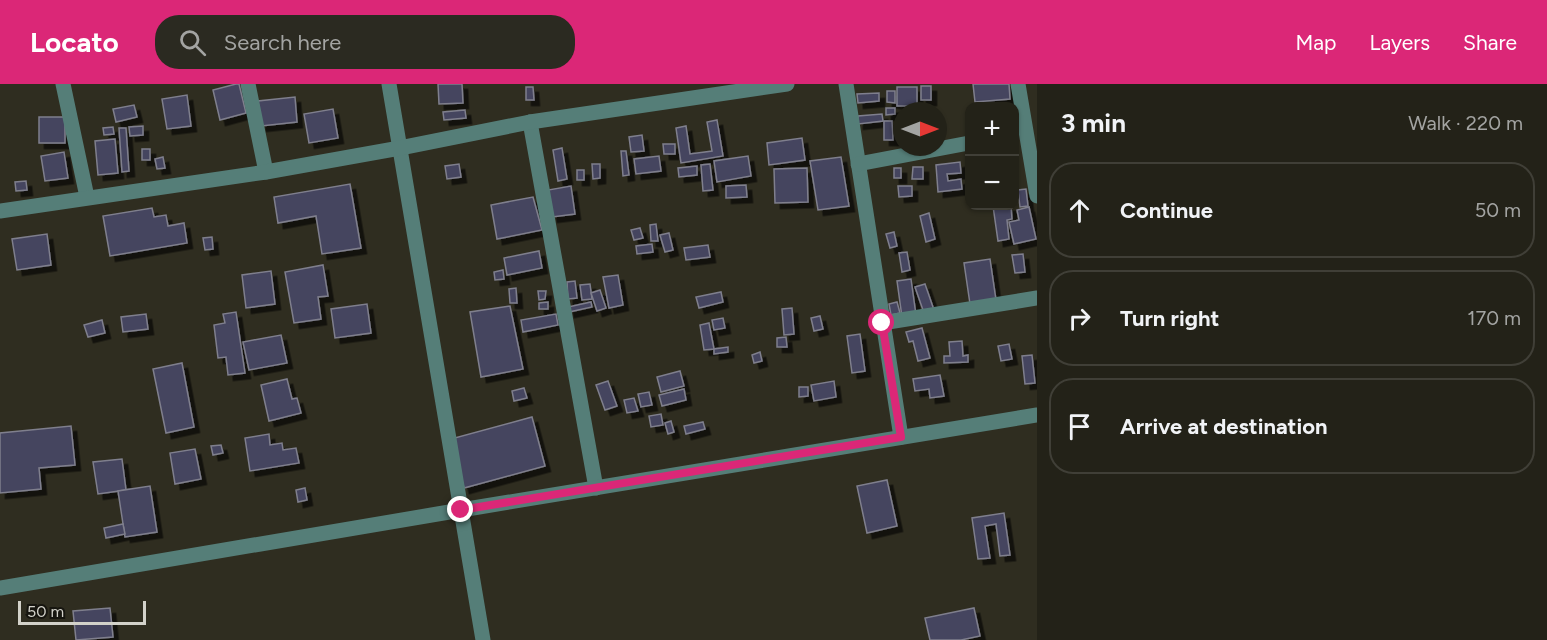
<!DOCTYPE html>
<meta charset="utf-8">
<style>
body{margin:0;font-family:Figtree,sans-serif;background:#2b2a21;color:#f1f3f6}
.controls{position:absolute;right:18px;top:18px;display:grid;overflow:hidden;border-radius:12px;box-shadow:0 2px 4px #0004}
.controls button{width:54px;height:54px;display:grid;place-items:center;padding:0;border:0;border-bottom:2px solid #403f37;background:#232218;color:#f1f3f6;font:30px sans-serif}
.compass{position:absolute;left:893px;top:18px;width:54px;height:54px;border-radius:50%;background:#232218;box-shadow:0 2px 4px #0004;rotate:90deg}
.scale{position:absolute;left:18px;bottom:15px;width:128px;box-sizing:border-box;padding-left:6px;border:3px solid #d3d2ca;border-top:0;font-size:16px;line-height:21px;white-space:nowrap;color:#d3d2ca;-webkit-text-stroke:4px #16150f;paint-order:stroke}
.stop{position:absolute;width:18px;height:18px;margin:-14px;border:4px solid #db2777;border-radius:50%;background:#fff}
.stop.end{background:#db2777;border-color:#fff;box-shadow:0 2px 6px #0008}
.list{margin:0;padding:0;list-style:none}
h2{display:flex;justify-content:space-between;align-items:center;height:78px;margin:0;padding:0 24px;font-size:26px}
h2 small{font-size:20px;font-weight:400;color:#a3a4a2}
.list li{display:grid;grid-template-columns:39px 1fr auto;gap:18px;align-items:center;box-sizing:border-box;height:96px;margin:0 12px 12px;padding:0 12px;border:2px solid #403f37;border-radius:24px}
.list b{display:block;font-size:22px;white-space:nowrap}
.list em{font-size:20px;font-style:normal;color:#a3a4a2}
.icon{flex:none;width:33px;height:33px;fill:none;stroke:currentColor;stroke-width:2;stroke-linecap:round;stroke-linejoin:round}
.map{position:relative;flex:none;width:1037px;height:556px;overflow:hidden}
header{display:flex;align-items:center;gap:36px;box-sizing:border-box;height:84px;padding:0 30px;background:#db2777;color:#fff}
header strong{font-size:28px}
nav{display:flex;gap:33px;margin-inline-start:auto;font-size:21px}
.search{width:420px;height:54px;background:#2b2a21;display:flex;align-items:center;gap:15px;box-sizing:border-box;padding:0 21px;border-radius:24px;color:#a3a4a2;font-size:22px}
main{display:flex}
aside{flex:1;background:#232218}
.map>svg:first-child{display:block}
.building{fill:#45445e;stroke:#7f7f8d;stroke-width:1.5;filter:url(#shadow)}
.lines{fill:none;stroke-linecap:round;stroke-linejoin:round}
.minor{stroke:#557e78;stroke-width:15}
.route{stroke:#db2777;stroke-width:8}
</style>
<header>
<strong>Locato</strong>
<div class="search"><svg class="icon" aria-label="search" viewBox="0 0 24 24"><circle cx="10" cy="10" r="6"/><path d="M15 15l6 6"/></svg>Search here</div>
<nav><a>Map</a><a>Layers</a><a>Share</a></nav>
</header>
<main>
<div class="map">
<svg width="1037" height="556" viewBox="0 0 1037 556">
<defs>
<filter id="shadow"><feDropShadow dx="5.5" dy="5.5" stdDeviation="0" flood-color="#0009"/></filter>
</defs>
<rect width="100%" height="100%" fill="#2f2d20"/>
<g class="building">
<path d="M236 0H239L246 29 220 36 213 6Z"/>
<path d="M438 0H462L463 19 439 20Z"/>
<path d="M973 0H1009L1010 15 975 18Z"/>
<rect x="921" y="2" width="10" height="14"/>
<path d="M526 3H533L534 16H526Z"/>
<rect x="897" y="3" width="20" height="19"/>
<path d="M887 7H895V19L887 18Z"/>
<path d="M879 9V17L858 19 857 10Z"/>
<path d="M187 11 191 42 167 45 162 15Z"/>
<path d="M295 13 297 38 261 42 258 17Z"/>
<path d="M134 21 137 33 116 38 113 25Z"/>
<path d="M886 24H895V30L886 31Z"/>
<path d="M333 25 338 54 309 59 304 30Z"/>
<path d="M465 26 466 34 444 36 443 28Z"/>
<path d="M882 30 883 37 858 40V32Z"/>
<rect x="39" y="33" width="26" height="26"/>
<path d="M717 36 723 72 681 79 676 44 686 42 690 70 712 67 707 38Z"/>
<path d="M884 37H892L893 56H884Z"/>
<path d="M143 42V51L130 52 129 43Z"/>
<path d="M113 43 114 50 104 51 103 44Z"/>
<path d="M119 44H126L129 87 122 88Z"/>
<path d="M642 51 644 67 631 68 629 53Z"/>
<path d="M802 54 805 76 769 81 767 59Z"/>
<path d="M115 55 118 89 98 91 95 57Z"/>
<path d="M663 60H675V70H664Z"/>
<path d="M562 64 567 95 558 97 553 66Z"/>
<rect x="142" y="65" width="8" height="11"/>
<path d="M621 67H626L629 91 623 92Z"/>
<path d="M64 68 68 94 45 97 41 72Z"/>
<path d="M659 72 661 87 636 90 634 75Z"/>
<path d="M748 72 751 92 717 98 714 77Z"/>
<path d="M163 73 165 84 157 85 155 75Z"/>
<path d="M841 73 849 122 818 126 810 77Z"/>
<path d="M960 78 961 89 947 90 948 97 961 95 962 105 938 108 936 81Z"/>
<path d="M459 80 461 93 447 95 445 82Z"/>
<path d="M592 80H600V94L593 95Z"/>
<path d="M710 80 713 106 703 107 701 81Z"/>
<path d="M697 82V91L679 93 678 84Z"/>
<path d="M913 83H923V95H912Z"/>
<path d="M807 84 808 118 775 119 774 85Z"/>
<rect x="894" y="84" width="7" height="10"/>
<rect x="577" y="86" width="7" height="10"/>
<path d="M26 97 27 106 16 107 15 98Z"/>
<path d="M350 100 361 164 322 170 316 132 278 139 274 113Z"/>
<path d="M746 101 747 113 726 114V102Z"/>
<path d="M571 102 575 130 552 133 548 106Z"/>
<path d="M898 102H912V112L899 113Z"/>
<path d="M1026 105 1028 122 1020 123 1018 106Z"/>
<path d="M533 113 542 146 497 155 491 121Z"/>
<path d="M993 122H1011L1012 135 1007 136 1009 155 998 157Z"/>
<path d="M1029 123 1036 155 1014 160 1009 138 1019 136 1017 126Z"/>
<path d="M152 124 154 133 166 131 168 142 184 139 187 159 110 172 103 132Z"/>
<path d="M929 129 935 155 926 158 920 132Z"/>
<path d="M656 140 658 157H651L650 141Z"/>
<path d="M640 144 643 154 634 156 631 146Z"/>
<path d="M894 148 897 162 890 164 886 150Z"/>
<path d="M669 149 673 166 665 168 660 151Z"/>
<path d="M47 150 51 181 17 186 12 155Z"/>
<path d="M212 153 213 165 205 166 203 154Z"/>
<path d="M652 160 653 168 637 170 636 162Z"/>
<path d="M708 161 710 173 686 176 684 164Z"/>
<path d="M539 167 542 184 507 191 504 174Z"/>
<path d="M907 168 910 186 902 188 899 169Z"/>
<path d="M1023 170 1025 188 1015 189 1012 171Z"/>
<path d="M990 175 996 216 970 220 964 179Z"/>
<path d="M323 181 328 212 318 213 321 235 294 239 285 188Z"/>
<path d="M503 186 504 195 495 196 494 188Z"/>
<path d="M271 187 275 220 246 224 242 191Z"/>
<path d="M618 191 623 221 609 224 603 193Z"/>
<path d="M911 195 916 231 902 233 897 197Z"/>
<path d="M575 197 577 214 568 215 567 198Z"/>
<path d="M590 200 592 215 582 216 580 201Z"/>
<path d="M925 200 934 226 924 229 915 203Z"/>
<path d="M516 204 517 219H510L509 205Z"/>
<path d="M600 206 606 224 597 227 591 209Z"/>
<path d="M538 207H546L545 215 539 216Z"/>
<path d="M721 208 723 218 699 224 696 213Z"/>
<path d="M548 218V225H539V219Z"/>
<path d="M591 218 592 223 569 228 568 223Z"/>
<path d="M897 218 900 229 891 231 889 220Z"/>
<path d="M367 220 371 249 335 254 331 225Z"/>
<path d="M510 222 523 285 481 293 470 228Z"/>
<path d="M792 224 794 250 784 251 782 225Z"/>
<path d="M236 228 245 289 228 291 226 273 218 274 214 241 225 239 223 230Z"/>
<path d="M146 230 148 245 123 248 121 233Z"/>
<path d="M556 230 558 241 523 248 521 236Z"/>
<path d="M820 232 823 245 814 247 811 234Z"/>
<path d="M723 234 725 244 714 246 712 236Z"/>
<path d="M102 236 105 249 88 253 84 241Z"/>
<path d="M709 239 714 265 704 266 700 241Z"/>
<path d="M922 244 930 274 918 277 913 257 909 258 906 248Z"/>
<path d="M860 250 865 287 852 289 847 252Z"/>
<path d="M281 251 287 279 249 286 243 258Z"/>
<path d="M786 253 787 263H777V254Z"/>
<path d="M962 257 963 272 968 271V278L944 279V272H950L949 258Z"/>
<path d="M1009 260 1012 275 1001 277 998 262Z"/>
<path d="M728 263V268L714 270V265Z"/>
<path d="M760 268 762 277 754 279 752 271Z"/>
<path d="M1032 271 1035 299 1025 300 1022 272Z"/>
<path d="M182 279 194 343 166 349 153 285Z"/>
<path d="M680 287 684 302 661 308 657 293Z"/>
<path d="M940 291 944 312 930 314 929 305 915 307 913 295Z"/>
<path d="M287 295 292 315 297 314 301 329 269 337 261 301Z"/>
<path d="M608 297 617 322 605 326 596 301Z"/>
<path d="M834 297 836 313 814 317 811 301Z"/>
<path d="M799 303H808V312L799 313Z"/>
<path d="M524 304 527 314 514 317 512 307Z"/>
<path d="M684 305 686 316 662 322 659 311Z"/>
<path d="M649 308 652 321 641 323 638 310Z"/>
<path d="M634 314 638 327 627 329 624 316Z"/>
<path d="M661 330 663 341 651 343 649 332Z"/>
<path d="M532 333 545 382 464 404 451 355Z"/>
<path d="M671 337 674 348 668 350 665 339Z"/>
<path d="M703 338 705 345 686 350 684 342Z"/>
<path d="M71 342 75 381 39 384 41 405 0 409V349Z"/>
<path d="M269 350 270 361 282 359 283 366 296 364 299 379 250 387 245 354Z"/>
<path d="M221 361 223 369 213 371 211 362Z"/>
<path d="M195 365 201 395 175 400 170 369Z"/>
<path d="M122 375 126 406 98 410 93 378Z"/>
<path d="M887 396 897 442 867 449 857 402Z"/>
<path d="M150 402 157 448 125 453 118 407Z"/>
<path d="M305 404 307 416 298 418 296 406Z"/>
<path d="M1004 429 1010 471 1000 472 996 440 985 442 990 474 978 475 972 434Z"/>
<path d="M123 440 125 450 106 454 104 444Z"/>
<path d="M110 524 113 553 76 556 73 527Z"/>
<path d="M974 524 980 552 961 556H930L925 534Z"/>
</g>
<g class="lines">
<g class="minor">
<path d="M63 0 87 113"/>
<path d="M248 0 266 88"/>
<path d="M389 0 483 556"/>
<path d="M846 0 901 353"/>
<path d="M1018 0 1037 112"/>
<path d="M530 38 596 404"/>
<path d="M858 80 969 59"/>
<path d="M0 127 266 88 400 64 530 38 787 0"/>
<path d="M882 239 1037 214"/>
<path d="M0 504 461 426 1037 331"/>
</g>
</g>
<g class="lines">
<path class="route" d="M461 426 901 353 882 239"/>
</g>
</svg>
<div class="controls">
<button>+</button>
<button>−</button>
</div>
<svg class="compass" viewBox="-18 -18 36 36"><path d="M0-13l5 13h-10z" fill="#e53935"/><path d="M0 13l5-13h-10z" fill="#a3a4a2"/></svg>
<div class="scale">50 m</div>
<div class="stop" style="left:882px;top:239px"></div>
<div class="stop end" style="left:461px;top:426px"></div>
</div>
<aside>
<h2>3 min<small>Walk · 220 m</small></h2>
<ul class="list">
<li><svg class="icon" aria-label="ahead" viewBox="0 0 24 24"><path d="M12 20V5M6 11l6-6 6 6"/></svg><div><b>Continue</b></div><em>50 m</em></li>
<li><svg class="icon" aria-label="right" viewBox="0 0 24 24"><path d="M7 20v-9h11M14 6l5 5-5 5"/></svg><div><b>Turn right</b></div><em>170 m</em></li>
<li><svg class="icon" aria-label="arrive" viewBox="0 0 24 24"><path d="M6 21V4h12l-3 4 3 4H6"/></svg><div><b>Arrive at destination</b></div></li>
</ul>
</aside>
</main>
